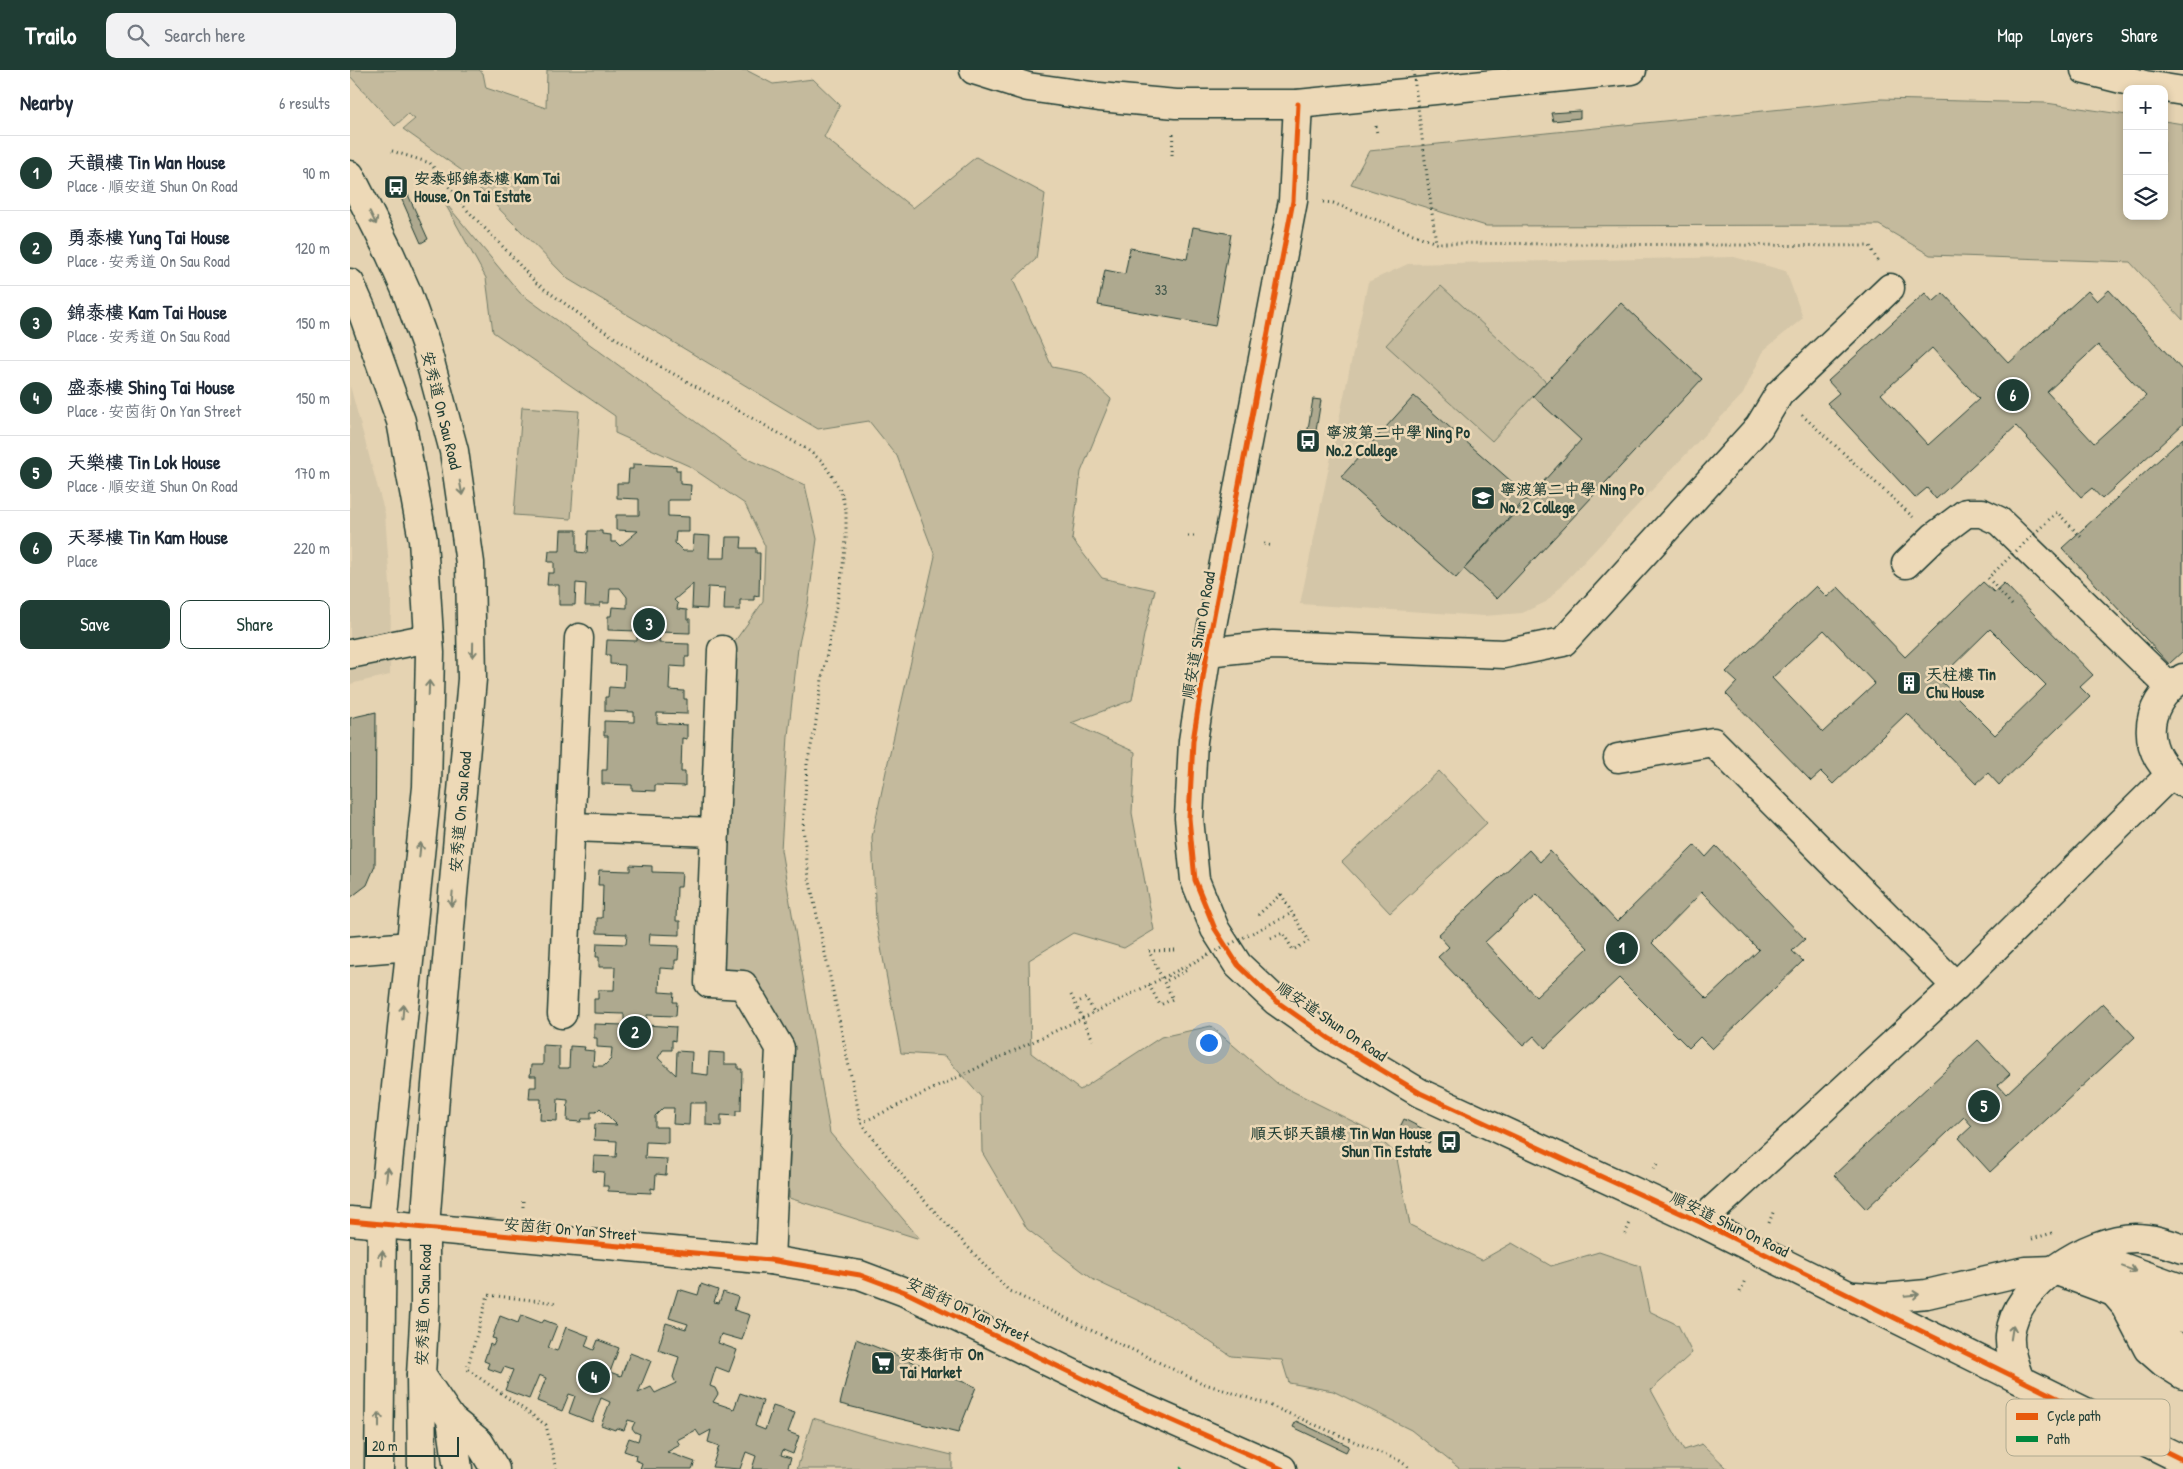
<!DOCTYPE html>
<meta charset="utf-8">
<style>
body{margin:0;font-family:"Patrick Hand","LXGW WenKai TC",sans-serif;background:#f2f2f3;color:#1f2937}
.controls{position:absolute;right:15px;top:15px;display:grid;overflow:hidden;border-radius:10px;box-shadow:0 2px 8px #0003}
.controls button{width:45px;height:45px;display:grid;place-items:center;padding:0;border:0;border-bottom:1px solid #e0e1e3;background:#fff;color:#1f2937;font:25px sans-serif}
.scale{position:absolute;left:15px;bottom:12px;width:94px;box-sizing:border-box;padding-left:5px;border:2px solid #1f3d34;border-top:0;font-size:14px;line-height:18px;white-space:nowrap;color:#1f3d34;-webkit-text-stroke:4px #edd9b7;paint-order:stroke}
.you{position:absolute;left:858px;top:972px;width:18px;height:18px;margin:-12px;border:4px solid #fff;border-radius:50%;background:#1a73e8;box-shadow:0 0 0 8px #1a73e833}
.badge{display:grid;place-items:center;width:32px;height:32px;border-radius:50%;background:#1f3d34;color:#fff;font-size:16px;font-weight:700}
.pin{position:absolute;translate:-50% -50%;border:2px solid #fff;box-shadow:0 1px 5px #0006}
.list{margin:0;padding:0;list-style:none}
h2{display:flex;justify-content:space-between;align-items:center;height:65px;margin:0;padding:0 20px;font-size:21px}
h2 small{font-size:16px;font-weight:400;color:#747a83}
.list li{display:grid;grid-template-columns:32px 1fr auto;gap:15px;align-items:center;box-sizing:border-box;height:75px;padding:0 20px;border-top:1px solid #e0e1e3}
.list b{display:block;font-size:19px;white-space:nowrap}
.list p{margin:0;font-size:16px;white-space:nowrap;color:#747a83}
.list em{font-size:16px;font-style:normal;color:#747a83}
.actions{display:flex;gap:10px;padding:15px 20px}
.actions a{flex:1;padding:11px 0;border:1px solid #1f3d34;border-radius:10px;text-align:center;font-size:18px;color:#1f3d34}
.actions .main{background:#1f3d34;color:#fff}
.icon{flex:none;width:28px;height:28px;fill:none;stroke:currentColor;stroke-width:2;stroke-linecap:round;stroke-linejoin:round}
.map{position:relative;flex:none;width:1833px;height:1399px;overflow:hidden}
header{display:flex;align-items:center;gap:30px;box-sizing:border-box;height:70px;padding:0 25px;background:#1f3d34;color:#fff}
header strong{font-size:24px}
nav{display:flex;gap:28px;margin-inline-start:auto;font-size:18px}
.search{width:350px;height:45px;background:#f2f2f3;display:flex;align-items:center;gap:12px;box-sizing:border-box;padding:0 18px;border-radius:10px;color:#747a83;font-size:19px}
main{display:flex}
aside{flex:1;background:#fff}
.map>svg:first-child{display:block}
.built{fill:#d4c6a8}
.green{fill:#c4ba9d;stroke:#727c68}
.building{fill:#aea98f;stroke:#1f3d34;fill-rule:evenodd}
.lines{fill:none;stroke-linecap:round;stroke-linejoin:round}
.minor-casing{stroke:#1f3d34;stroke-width:31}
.major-casing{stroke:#1f3d34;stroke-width:31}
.path{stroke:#1f3d34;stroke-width:3;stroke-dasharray:1 4;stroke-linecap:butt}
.minor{stroke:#edd9b7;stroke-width:28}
.major{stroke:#edd9b7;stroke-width:28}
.path-bridge{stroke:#1f3d34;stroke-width:3;stroke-dasharray:1 4;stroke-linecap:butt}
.quiet{stroke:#00873e;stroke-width:4;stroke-dasharray:8 4;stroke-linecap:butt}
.cycleway-casing{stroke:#edd9b7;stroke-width:8}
.cycleway{stroke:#e8590c;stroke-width:5}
.oneway{stroke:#7c836f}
.labels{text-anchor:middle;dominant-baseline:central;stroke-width:5;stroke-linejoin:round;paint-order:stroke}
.number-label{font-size:14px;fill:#43584b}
.poi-label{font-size:16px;font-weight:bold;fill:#1f3d34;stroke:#edd9b7;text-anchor:start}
.street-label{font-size:16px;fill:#1f3d34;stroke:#edd9b7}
.key{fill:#edd9b7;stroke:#afaa90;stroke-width:1}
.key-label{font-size:14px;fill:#1f3d34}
</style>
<header>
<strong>Trailo</strong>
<div class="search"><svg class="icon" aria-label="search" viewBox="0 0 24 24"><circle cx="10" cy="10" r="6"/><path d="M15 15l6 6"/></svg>Search here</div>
<nav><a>Map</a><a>Layers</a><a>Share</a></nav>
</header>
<main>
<aside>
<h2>Nearby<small>6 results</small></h2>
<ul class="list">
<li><span class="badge">1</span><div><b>天韻樓 Tin Wan House</b><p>Place · 順安道 Shun On Road</p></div><em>90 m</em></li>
<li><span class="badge">2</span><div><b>勇泰樓 Yung Tai House</b><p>Place · 安秀道 On Sau Road</p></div><em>120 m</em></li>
<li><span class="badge">3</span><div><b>錦泰樓 Kam Tai House</b><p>Place · 安秀道 On Sau Road</p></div><em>150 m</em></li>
<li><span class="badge">4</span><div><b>盛泰樓 Shing Tai House</b><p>Place · 安茵街 On Yan Street</p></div><em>150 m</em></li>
<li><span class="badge">5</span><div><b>天樂樓 Tin Lok House</b><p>Place · 順安道 Shun On Road</p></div><em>170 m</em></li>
<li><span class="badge">6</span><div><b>天琴樓 Tin Kam House</b><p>Place</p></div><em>220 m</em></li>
</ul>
<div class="actions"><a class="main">Save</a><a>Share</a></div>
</aside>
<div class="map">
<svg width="1833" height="1399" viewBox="0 0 1833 1399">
<rect width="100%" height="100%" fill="#e5d3b2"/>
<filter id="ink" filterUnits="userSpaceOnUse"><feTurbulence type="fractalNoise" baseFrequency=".02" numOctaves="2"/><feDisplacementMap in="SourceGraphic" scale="10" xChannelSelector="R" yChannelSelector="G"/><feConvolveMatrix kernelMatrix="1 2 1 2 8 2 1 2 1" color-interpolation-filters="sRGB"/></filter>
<g filter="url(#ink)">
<g class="built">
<path d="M1384 187 1436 201 1453 248 1414 280 1393 324 1196 532 1172 543 1134 546 950 534 1018 212 1058 194Z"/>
<path d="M0 316 35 444 41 529 40 605 0 614Z"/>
</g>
<g class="green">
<path d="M0 0H129L133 3 136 18 196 38 197 0H396L423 14 463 9 490 35 474 67 563 138 626 87 695 124 686 189 663 210 702 297 733 303 761 329 731 402 722 469 752 508 805 520 794 565 782 630 721 653 785 682 782 743 804 860 774 878 723 863 679 890 681 983 730 1020 811 967 861 956 928 1014 1020 1060 1046 1084 1060 1155 1132 1190 1162 1173 1201 1196 1249 1182 1290 1196 1299 1241 1328 1255 1342 1283 1301 1320 1334 1380 1352 1374 1378 1399H1110L1061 1360 983 1321 939 1313 932 1290 881 1286 826 1249 744 1210 677 1159 632 1082 631 1027 595 986 551 983 526 851 522 767 538 692 585 486 547 386 519 351 468 359 218 209 111 100 53 59 65 49 58 44 45 56 0 6Z"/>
<path d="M1531 29 1696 33 1777 45V146H1814V51L1833 54V250L1780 192 1580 185 1529 155 1136 156 1001 114 1019 81Z"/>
<path d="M93 130 170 223 395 388 455 415 467 469 458 533 448 578 438 666 431 780 480 1063 570 1169 439 1128 442 981 368 901 382 575 413 532 415 476 395 434 339 396 265 363V346L143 262 136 208Z"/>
<path d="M1091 216 1196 312 1142 371 1036 275Z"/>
<path d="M172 337 229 341 221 449 164 445Z"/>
<path d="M1089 701 1137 753 1040 843 992 792Z"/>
<path d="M463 1348 511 1363 602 1385V1399H447Z"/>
</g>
<g class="building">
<path d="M1230 41V48L1203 51 1201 43Z"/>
<path d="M55 118 78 169 71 173 48 121Z"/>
<path d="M843 157 881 164 865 256 748 235 755 200 775 204 780 178 837 189Z"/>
<path d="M1759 220 1833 301V354L1752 429 1742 418 1731 427 1666 356 1586 429 1577 418 1565 428 1477 333 1489 323 1478 311 1575 223 1583 232 1593 223 1659 293 1738 221 1747 231ZM1748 275 1796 326 1744 373 1697 322ZM1582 278 1629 329 1578 375 1531 324Z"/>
<path d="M1271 233 1352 309 1147 529 1114 499 1231 370 1183 326Z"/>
<path d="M1064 326 1178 426 1106 508 991 407Z"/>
<path d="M963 329 971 330 965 367 957 365Z"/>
<path d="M1833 368V581L1819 594 1712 478Z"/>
<path d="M283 394 326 396V400H330V414L341 415 340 430H318V446L339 447V462H326L325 473 333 481H343L344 465 360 466 359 488H375L376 467H392L391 478H406V483H410L409 526 404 525V530H390V540H374L375 518 358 517 357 539 342 538 343 514 324 530 328 534 327 539 337 540V549H340V563L310 562 309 573 339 574V587H335V597L320 596 319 620 334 621V629H337V644L307 643V653L337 655V669L332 668 331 702H335V716L305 715V721L282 720V715L252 714V700H257L258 666H254V651L284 652V642L255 641V627H258L259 617 274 618 275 595 260 594V585H256L257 570 287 571V561L258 560V546H261L262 537 277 538V527L270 518H260L259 533H250V536H235L236 514 226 513 225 535H209V515H197L198 503H204V492H198L199 481H210L211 460H227V482L237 483 238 461H252V464L261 465V472H266L270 476 288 461 266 460V445H289V429L267 428V413H278L279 399H283Z"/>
<path d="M1633 512 1644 522 1654 513 1743 605 1730 617 1740 627 1649 715 1638 703 1626 714 1557 643 1483 714 1471 702 1461 711 1376 624 1387 612 1376 602 1466 516 1477 527 1488 517 1555 587ZM1640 559 1696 615 1645 665 1589 609ZM1474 560 1525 614 1473 662 1422 608Z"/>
<path d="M26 642 25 796 17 815 0 828V648Z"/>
<path d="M1345 775 1356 787 1366 776 1455 869 1442 881 1453 891 1362 979 1350 967 1339 978 1269 908 1195 978 1184 966 1173 976 1088 887 1099 877 1088 865 1179 780 1190 792 1200 781 1267 852ZM1352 822 1409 880 1357 929 1302 873ZM1187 824 1238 878 1186 927 1135 872Z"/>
<path d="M280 795 302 796V802L332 803 331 817H327L326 851H330V865L300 864 299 875 329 876 328 890H325V899L310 898 309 922 324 923 323 932H327L326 946 297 945 296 955 326 957 325 971 322 970V980H313L308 988 326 1005 327 981 342 982 341 1003 358 1005 359 982 374 983V994H388V999H392L391 1041H386V1046L371 1045V1056L356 1055V1033H340L339 1055 323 1054 324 1038H313L305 1046V1057H318V1073L296 1072 295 1088 317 1089 316 1105 306 1104 305 1119 301 1118V1123L258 1121V1116H253L254 1102 243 1101 244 1086 266 1087 267 1071 244 1070 245 1054 267 1055 250 1038 246 1042H241V1049H232L231 1052 217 1051 218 1030 208 1029 207 1051 190 1050 191 1029H179L180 1017H186V1006H180L181 995H193V975L209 976V998H219L220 976 235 977 234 980 244 981 243 996H254L261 989 262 978 247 977V968H244V954L274 955V944L244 943V929H248V920H264L265 897H249V887H246L247 873 276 874 277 864 247 863V848H252L253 815H248L249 800 280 801Z"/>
<path d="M1753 933 1785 967 1640 1102 1609 1068 1622 1056 1614 1047 1516 1139 1484 1105 1628 970 1660 1004 1648 1015 1656 1024Z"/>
<path d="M1054 1049 1083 1064 1079 1073 1050 1057Z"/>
<path d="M351 1214 368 1220 364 1232 369 1233 373 1222 388 1227 384 1240 400 1245 392 1270 371 1264 368 1273 387 1280 379 1302 366 1297 360 1316 365 1318 368 1324 363 1332 384 1339 390 1323 413 1331 405 1356 415 1360 423 1336 445 1343 438 1362 449 1366 443 1384 433 1380 431 1385 441 1388 437 1399H402L406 1386 396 1382 390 1399 362 1397 369 1376 358 1372 361 1360 350 1366 346 1360 327 1370 330 1375 317 1382 345 1392 342 1399H290L292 1393 285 1390 286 1385 274 1381 279 1368 288 1371 290 1364 285 1362 282 1358 285 1352 278 1350 274 1360 266 1358 265 1360 251 1355 260 1332 251 1328 242 1352 219 1343 225 1326 219 1324 212 1341 187 1331 196 1308 189 1305 179 1329 155 1320 163 1300 154 1297 151 1303 137 1298 139 1293 134 1291 140 1274 143 1276 146 1269 142 1268 150 1246 168 1253 171 1245 192 1253 194 1250 207 1255 198 1278 207 1281 216 1257 239 1266 235 1276 244 1280 248 1270 269 1278 260 1302 271 1306 280 1283 301 1291 288 1323 301 1317 305 1323 326 1313 323 1307 329 1287 308 1280 316 1253 336 1259 338 1254 319 1248 328 1219 348 1225Z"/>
<path d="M506 1269 626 1317 608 1363 490 1334Z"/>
<path d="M946 1351 999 1376 996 1382 943 1357Z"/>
</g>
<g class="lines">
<defs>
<g id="minor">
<path d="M948 34 943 131 857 582 843 671 839 748 845 810 865 859 888 895 926 931 980 969 1070 1023 1350 1152 1833 1390"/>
<path d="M1556 494 1584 467 1616 443H1632L1649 451 1820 617"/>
<path d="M372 580 359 913 393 915 430 978 420 1190"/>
<path d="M857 582 923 575 1154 584 1213 572 1409 357 1429 324 1540 218"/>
<path d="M0 584 79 568"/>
<path d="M1833 608C1790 635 1790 686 1833 713"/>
<path d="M1268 688 1363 672 1606 916"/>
<path d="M221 757 365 762"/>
<path d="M0 881 60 876"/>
<path d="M212 944 229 568"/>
<path d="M0 1151 420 1190 510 1205 555 1222 787 1335 932 1399"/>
<path d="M1350 1152 1606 916 1820 705"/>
<path d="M1733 1183 1833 1219"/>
<path d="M1762 1220 1775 1235 1798 1279 1814 1293 1833 1305"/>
<path d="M1505 1226 1533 1228 1577 1224 1675 1201 1704 1200 1833 1248"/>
<path d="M1787 1252 1833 1280"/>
<path d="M71 1305 101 1349 129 1372 145 1399"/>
<path d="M1670 1310C1664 1295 1659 1281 1660 1265 1665 1214 1738 1169 1785 1168 1802 1168 1817 1173 1833 1179"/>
<path d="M101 1349 108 1399"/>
</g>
<g id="major">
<path d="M624 0 678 17 749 27 826 34H948L1282 0"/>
<path d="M1735 0 1795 15 1833 21"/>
<path d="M0 105 40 184 56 220 75 273 104 381 120 493 122 609 86 1015 75 1156V1235L71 1305 72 1399"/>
<path d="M0 213 11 238 51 351 73 470 80 583 77 717 32 1152 29 1399"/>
</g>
</defs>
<use href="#minor" class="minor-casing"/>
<use href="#major" class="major-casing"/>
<g class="path">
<path d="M1026 56 1027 65"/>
<path d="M42 81 80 93 118 141 157 181 185 212 243 254 313 298 455 378 472 391 482 406 491 421 496 442V470L491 511 472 609 465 658 457 694 453 758 459 808 511 1053 559 1114 659 1221 852 1313 914 1333 1050 1391 1061 1399"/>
<path d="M822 85 823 63"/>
<path d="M973 132 983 133 1086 173 1520 176 1528 192"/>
<path d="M1452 345 1563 447"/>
<path d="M838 466H844"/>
<path d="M914 474 922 476"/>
<path d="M908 845 931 824"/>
<path d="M921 868 933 863 943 880 959 871 942 843"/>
<path d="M812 908 799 881 827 880"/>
<path d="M799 915 810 935 823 929 814 912 837 900"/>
<path d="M721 925 743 970"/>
<path d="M730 931 736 928 744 942"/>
<path d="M1304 1099 1309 1092"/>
<path d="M173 1137V1130"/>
<path d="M1419 1153 1424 1140"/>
<path d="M1275 1164 1280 1153"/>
<path d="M1682 1169 1702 1163"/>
<path d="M1390 1222 1395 1210"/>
<path d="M206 1399 196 1355 117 1299 138 1225 208 1233"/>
</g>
<use href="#minor" class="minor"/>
<use href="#major" class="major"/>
<g class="path-bridge">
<path d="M1063 0 1086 173"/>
<path d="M1662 535 1638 508 1707 442 1731 467"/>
<path d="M511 1053 735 947 942 843 931 824"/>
</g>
<path class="quiet" d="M831 1399 832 1398"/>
<defs>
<g id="cycleway">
<path d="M948 34 943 131 857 582 843 671 839 748 845 810 865 859 888 895 926 931 980 969 1070 1023 1350 1152 1833 1390"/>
<path d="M0 1151 420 1190 510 1205 555 1222 787 1335 932 1399"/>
</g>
</defs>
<use href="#cycleway" class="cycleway-casing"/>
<use href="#cycleway" class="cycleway"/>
</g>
<defs><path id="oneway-shaft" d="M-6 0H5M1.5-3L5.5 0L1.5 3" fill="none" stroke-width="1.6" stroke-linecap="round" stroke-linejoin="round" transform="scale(1.25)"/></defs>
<g class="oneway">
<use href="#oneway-shaft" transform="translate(23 148) rotate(64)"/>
<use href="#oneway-shaft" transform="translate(111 418) rotate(80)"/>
<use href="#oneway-shaft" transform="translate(123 580) rotate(91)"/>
<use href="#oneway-shaft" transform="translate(79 618) rotate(-88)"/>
<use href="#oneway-shaft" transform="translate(70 780) rotate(-84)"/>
<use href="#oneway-shaft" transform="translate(102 829) rotate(95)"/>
<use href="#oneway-shaft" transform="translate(53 942) rotate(-85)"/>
<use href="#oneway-shaft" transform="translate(37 1104) rotate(-84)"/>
<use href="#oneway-shaft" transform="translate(32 1188) rotate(-89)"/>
<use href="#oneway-shaft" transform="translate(1779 1199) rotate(20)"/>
<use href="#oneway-shaft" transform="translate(1562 1225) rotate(-5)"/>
<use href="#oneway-shaft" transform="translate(1662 1262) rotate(-81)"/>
<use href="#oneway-shaft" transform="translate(29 1350) rotate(-90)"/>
</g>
</g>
<defs>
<symbol id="bus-square" viewBox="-11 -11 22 22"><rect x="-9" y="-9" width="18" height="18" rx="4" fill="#1f3d34" stroke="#edd9b7"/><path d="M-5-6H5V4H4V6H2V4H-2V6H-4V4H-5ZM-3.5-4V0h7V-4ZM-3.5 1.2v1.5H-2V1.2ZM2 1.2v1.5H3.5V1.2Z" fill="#fff"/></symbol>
<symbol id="school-square" viewBox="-11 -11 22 22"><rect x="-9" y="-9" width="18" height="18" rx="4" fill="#1f3d34" stroke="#edd9b7"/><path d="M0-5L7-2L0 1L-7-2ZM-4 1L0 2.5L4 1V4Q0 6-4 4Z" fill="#fff"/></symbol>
<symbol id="building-square" viewBox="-11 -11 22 22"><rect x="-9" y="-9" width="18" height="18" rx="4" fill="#1f3d34" stroke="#edd9b7"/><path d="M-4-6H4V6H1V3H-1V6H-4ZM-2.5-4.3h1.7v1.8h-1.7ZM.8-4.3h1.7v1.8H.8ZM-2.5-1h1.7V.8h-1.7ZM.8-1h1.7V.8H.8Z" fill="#fff"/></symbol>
<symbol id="supermarket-square" viewBox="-11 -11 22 22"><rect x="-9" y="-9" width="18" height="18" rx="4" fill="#1f3d34" stroke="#edd9b7"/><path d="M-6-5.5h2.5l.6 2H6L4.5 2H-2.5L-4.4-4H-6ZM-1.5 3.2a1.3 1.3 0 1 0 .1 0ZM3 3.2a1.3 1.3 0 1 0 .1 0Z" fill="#fff"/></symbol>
</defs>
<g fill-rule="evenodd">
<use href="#bus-square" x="32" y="103" width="28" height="28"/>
<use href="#bus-square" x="944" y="357" width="28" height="28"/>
<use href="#school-square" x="1119" y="414" width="28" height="28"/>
<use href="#building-square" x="1545" y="599" width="28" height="28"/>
<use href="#bus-square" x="1085" y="1058" width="28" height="28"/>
<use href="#supermarket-square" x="519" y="1279" width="28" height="28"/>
</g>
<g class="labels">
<g class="number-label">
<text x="811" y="219">33</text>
</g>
<g class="poi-label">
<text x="64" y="108">安泰邨錦泰樓 Kam Tai<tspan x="64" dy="18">House, On Tai Estate</tspan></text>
<text x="976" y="362">寧波第二中學 Ning Po<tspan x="976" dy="18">No.2 College</tspan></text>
<text x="1150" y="419">寧波第二中學 Ning Po<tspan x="1150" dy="18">No. 2 College</tspan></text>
<text x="1576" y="604">天柱樓 Tin<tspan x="1576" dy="18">Chu House</tspan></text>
<text x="1082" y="1063" text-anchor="end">順天邨天韻樓 Tin Wan House<tspan x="1082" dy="18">Shun Tin Estate</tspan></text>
<text x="550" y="1284">安泰街市 On<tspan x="550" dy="18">Tai Market</tspan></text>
</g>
<g class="street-label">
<text transform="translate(92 340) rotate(76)">安秀道 On Sau Road</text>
<text transform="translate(848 565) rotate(-80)">順安道 Shun On Road</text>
<text transform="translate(110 742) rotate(-85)">安秀道 On Sau Road</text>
<text transform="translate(982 951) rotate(34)">順安道 Shun On Road</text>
<text transform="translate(1380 1154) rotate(26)">順安道 Shun On Road</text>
<text transform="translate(220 1159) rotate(5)">安茵街 On Yan Street</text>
<text transform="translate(73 1235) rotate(-88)">安秀道 On Sau Road</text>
<text transform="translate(618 1239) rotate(25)">安茵街 On Yan Street</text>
</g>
</g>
<rect x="1656" y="1329" width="164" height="57" rx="8" class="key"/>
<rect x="1666" y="1343" width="22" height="7" fill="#e8590c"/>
<rect x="1666" y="1366" width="22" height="6" fill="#00873e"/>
<g class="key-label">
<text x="1697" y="1351">Cycle path</text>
<text x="1697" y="1374">Path</text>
</g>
</svg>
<div class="controls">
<button>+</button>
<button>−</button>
<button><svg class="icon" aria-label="layers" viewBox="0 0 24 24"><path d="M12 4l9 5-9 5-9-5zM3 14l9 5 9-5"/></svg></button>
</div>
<div class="scale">20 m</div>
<div class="you"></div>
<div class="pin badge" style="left:1272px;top:878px">1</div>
<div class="pin badge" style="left:285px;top:962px">2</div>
<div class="pin badge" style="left:299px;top:554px">3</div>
<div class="pin badge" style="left:244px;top:1307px">4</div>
<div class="pin badge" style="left:1634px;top:1036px">5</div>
<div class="pin badge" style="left:1663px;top:325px">6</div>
</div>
</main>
